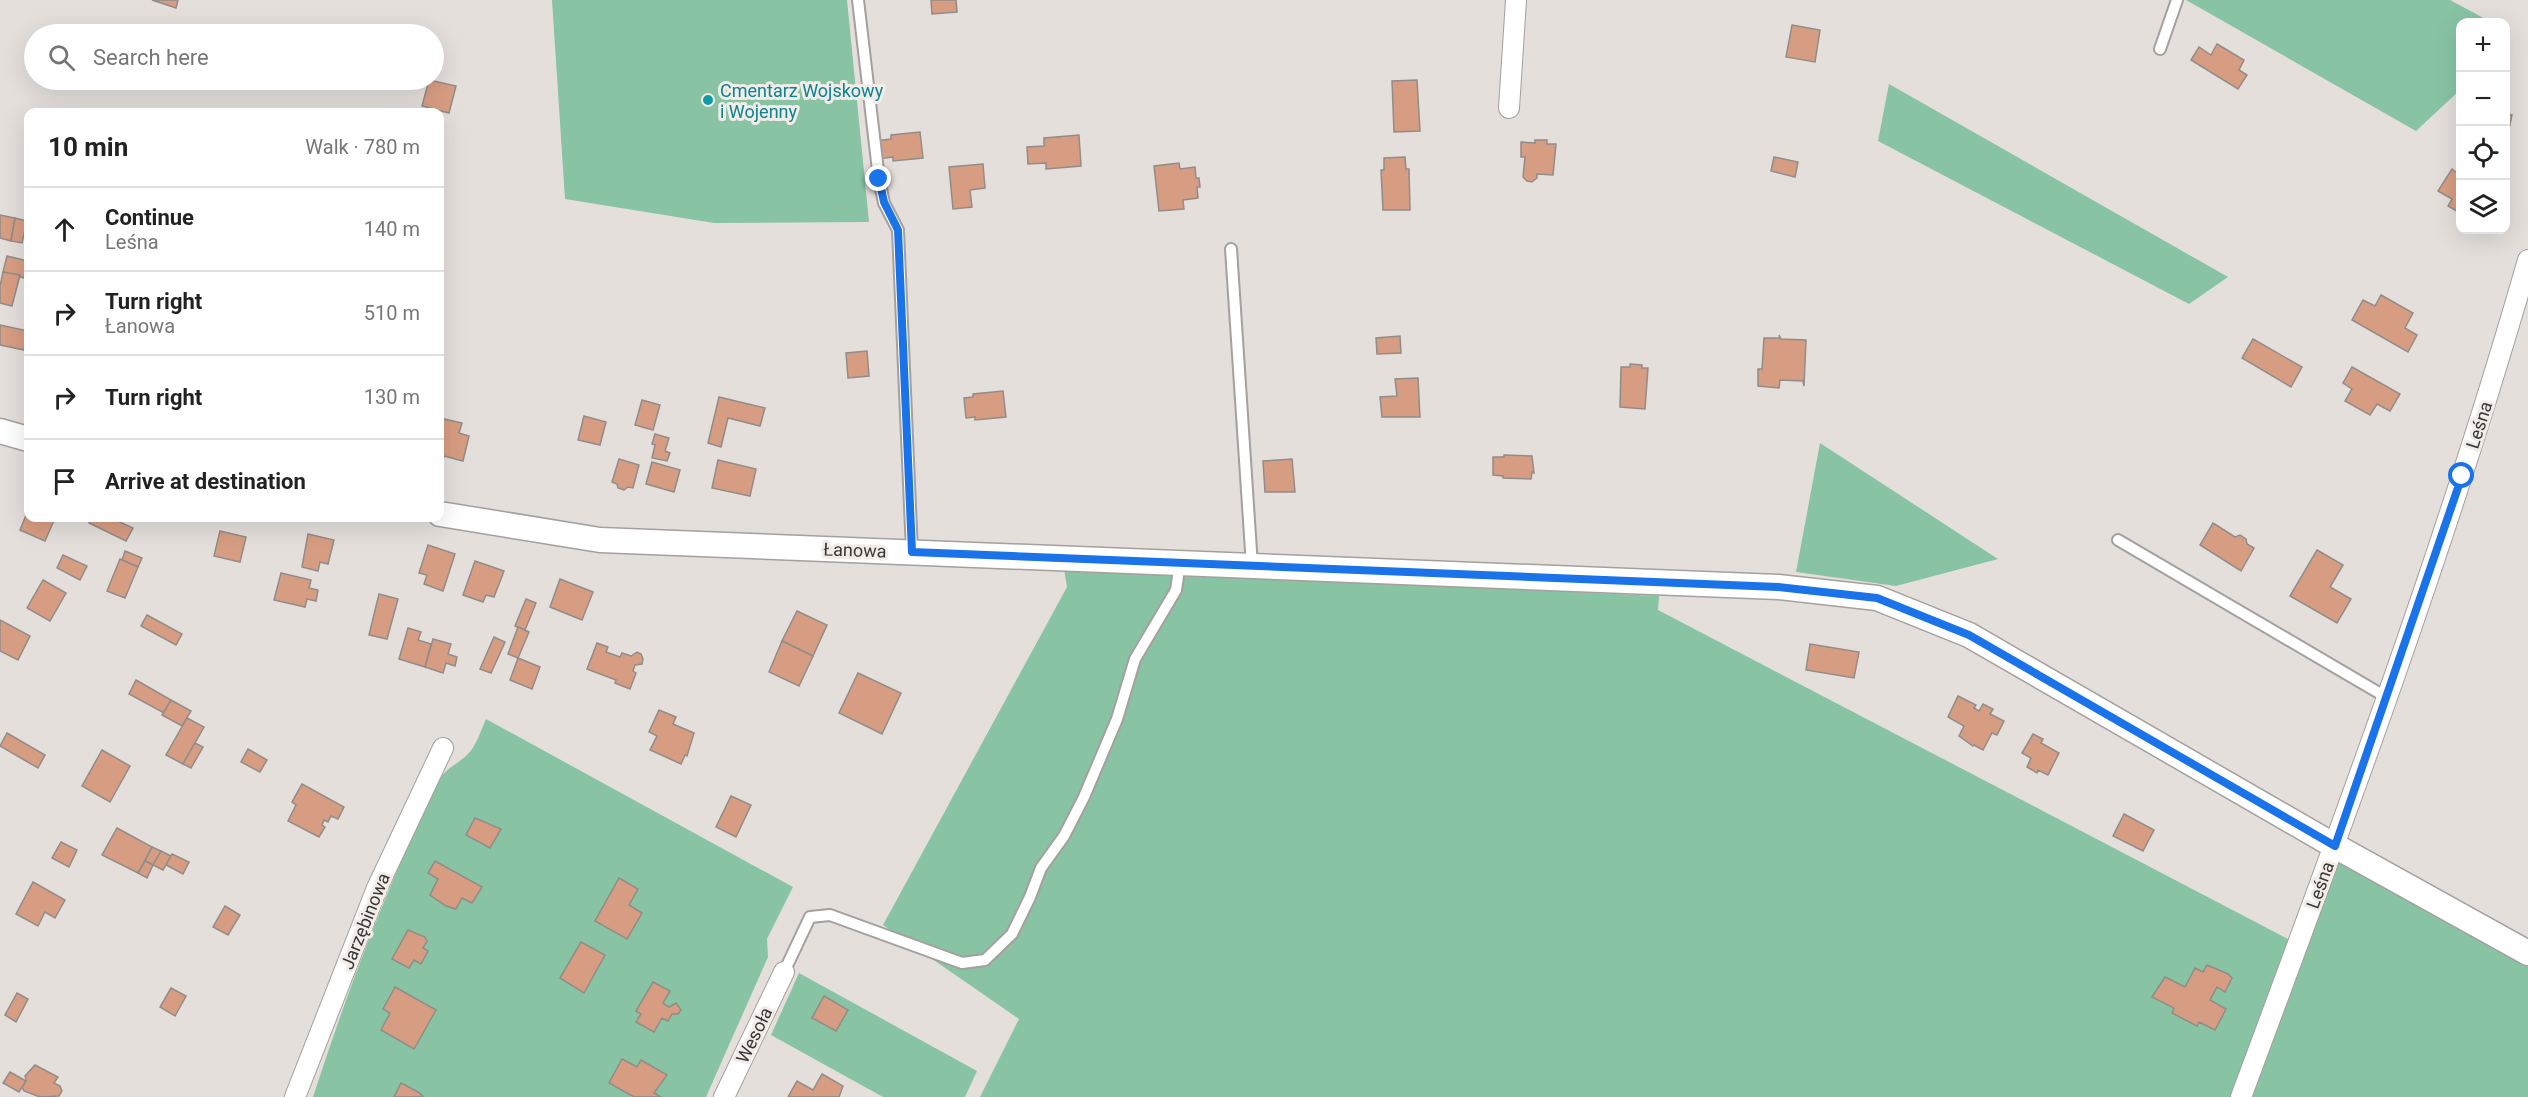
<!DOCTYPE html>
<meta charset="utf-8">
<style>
body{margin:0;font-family:Roboto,sans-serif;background:#f2f2f2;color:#222}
.controls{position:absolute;right:18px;top:18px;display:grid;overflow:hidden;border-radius:12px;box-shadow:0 6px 24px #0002}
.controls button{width:54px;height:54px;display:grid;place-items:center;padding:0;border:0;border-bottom:2px solid #e0e0e0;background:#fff;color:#222;font:30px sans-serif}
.stop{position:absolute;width:18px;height:18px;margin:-14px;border:4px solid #1a73e8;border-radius:50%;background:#fff}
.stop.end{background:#1a73e8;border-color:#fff;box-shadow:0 2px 6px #0008}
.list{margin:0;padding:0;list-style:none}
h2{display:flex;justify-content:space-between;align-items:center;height:78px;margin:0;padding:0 24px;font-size:26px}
h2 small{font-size:20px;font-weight:400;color:#767676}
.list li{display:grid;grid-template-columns:39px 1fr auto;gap:18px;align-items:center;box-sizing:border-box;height:84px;padding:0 24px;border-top:2px solid #e0e0e0}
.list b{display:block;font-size:22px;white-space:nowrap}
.list p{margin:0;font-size:20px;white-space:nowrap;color:#767676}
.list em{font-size:20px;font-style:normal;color:#767676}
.icon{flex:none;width:33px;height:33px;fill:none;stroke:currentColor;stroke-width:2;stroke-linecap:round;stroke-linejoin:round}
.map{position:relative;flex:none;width:2528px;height:1097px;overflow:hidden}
.search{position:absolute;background:#fff;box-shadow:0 6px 24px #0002;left:24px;top:24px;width:420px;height:66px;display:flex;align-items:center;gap:15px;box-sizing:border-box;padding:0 21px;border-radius:33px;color:#767676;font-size:22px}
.panel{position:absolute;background:#fff;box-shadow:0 6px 24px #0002;left:24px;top:108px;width:420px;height:414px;border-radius:12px}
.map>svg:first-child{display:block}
.green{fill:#88c3a4}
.building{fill:#d79d82;stroke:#918c89;stroke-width:1.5}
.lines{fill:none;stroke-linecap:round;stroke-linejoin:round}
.service-casing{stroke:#a59f9d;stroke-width:14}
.minor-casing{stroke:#a59f9d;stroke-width:22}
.tertiary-casing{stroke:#a59f9d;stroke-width:27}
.service{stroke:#fff;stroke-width:10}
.minor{stroke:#fff;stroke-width:20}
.tertiary{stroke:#fff;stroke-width:24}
.route{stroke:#1a73e8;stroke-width:8}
.culture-dot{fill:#0f9aa8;stroke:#f2ece9;stroke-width:2}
.labels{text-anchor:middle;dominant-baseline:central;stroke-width:6;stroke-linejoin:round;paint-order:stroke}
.culture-label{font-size:18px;fill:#0d838f;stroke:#f2ece9;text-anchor:start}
.street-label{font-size:18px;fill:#393736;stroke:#f2ece9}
</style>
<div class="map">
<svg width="2528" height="1097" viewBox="0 0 2528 1097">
<rect width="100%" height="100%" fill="#e5dfdc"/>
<g class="green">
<path d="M552 0H847L869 222 714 223 565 199Z"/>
<path d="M2186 0H2450L2491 22H2460V90L2416 131Z"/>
<path d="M1889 84 2228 277 2189 304 1878 141Z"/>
<path d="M1820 443 1998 559 1896 586 1796 572Z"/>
<path d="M1064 569 1659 596 1658 610 2290 940 2231 1097H980L1019 1019 883 925 1067 587Z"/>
<path d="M486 719 793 887 767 939 768 957 706 1097H313C348 989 389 880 440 779 445 769 459 763 467 755 476 747 481 730 486 719Z"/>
<path d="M2338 860 2528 966V1097H2249Z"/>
<path d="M799 973 977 1071 965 1097H883L771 1035Z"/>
</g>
<g class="building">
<path d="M152 0H178L176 8Z"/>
<path d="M931 0H956L957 12 932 14Z"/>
<path d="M1792 25 1820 30 1815 62 1786 57Z"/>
<path d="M2217 44 2244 60 2239 70 2247 75 2238 89 2191 60 2199 47 2211 55Z"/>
<path d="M429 80 456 86 449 113 422 106Z"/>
<path d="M1417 80 1420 131 1394 132 1392 81Z"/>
<path d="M2506 113 2512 115 2506 143Z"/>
<path d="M920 132 923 158 893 161V157L878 159 876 141 891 139V135Z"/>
<path d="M1079 135 1081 166 1046 169V163L1028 164 1027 147 1044 146V138Z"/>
<path d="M1535 140H1547V144H1556L1553 175 1537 174V178L1532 182 1527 181 1523 177 1525 157H1521V142L1535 143Z"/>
<path d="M1405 157 1406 169H1409L1410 210H1383L1381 170H1384V158Z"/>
<path d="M1774 157 1798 162 1795 177 1771 171Z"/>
<path d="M1179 163 1180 169 1195 167 1196 178H1199L1200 187H1197L1198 198 1183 200 1184 209 1159 211 1154 166Z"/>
<path d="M983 164 985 188 970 190 972 207 953 209 949 167Z"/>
<path d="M2452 169 2460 175V213L2448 206 2452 199 2438 191Z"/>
<path d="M0 215 15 218 11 241 0 238Z"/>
<path d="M15 218 27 221 22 243 11 241Z"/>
<path d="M7 256 28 261 24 278 3 272Z"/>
<path d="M3 272 20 275 12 306 0 303V286Z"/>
<path d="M2381 295 2413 313 2405 328 2417 335 2408 352 2352 320 2363 300 2375 306Z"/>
<path d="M0 325 28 331 24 350 0 345Z"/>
<path d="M1779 335 1781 339 1806 340 1804 386 1803 381 1780 380 1779 388 1758 386V369H1762L1764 338H1780Z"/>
<path d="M1400 336 1401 353 1377 354 1376 338Z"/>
<path d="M2253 339 2302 367 2291 387 2242 358Z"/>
<path d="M867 351 869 376 848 378 846 353Z"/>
<path d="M1630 364 1642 365V368H1648L1645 409 1620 407 1621 367H1630Z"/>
<path d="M2352 367 2400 394 2390 411 2377 404 2370 415 2345 401 2352 389 2343 383Z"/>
<path d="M1418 378 1420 417H1382L1380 397 1397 396 1395 379Z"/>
<path d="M1003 391 1006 417 975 420V417L966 418 964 398 973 397V394Z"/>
<path d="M719 397 765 408 760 426 728 418 721 447 708 443Z"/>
<path d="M642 400 660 405 653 430 635 425Z"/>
<path d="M584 416 606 422 600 445 578 440Z"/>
<path d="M440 418 462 423 459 433 469 436 463 461 444 456 441 467Z"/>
<path d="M655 434 669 438 665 451 670 453 667 461 652 458 655 445 652 444Z"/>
<path d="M1504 455 1532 456 1534 473 1532 472 1531 479 1503 478V476L1493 475V457H1504Z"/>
<path d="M619 459 639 465 633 488 628 487 624 490 618 488 617 484 612 482Z"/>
<path d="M1292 459 1295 492H1265L1263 461Z"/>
<path d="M718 460 756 469 750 496 712 488Z"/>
<path d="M652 462 680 470 674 492 646 484Z"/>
<path d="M28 510V518H55L45 541 20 530Z"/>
<path d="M93 518H111L133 528 126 541 89 523Z"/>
<path d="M2213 523 2235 537 2240 535 2246 539 2247 544 2254 548 2241 571 2200 545Z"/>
<path d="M220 531 246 537 240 562 214 556Z"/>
<path d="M308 534 334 540 328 564 320 562 318 571 302 567Z"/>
<path d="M428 545 455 554 443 591 424 584 427 575 419 573Z"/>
<path d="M2317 550 2343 565 2330 587 2351 599 2337 623 2290 596Z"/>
<path d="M125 551 142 558 138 567 122 560Z"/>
<path d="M63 555 87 566 80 580 57 568Z"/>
<path d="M120 559 138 567 125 598 107 591Z"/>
<path d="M475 561 504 571 494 597 486 595 483 602 463 595Z"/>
<path d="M281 573 311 580 309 588 318 590 316 601 307 599 305 607 274 600Z"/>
<path d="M560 579 593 592 582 620 550 607Z"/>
<path d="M43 580 66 593 50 621 27 608Z"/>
<path d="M379 594 398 599 387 639 369 635Z"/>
<path d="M526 599 536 603 525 630 515 626Z"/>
<path d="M797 611 827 625 813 656 782 641Z"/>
<path d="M147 615 182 634 176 645 141 626Z"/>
<path d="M0 620 30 636 18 660 0 651Z"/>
<path d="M518 627 529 632 518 658 508 654Z"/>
<path d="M408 628 421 632 418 640 431 644 425 667 399 659Z"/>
<path d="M494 637 505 642 491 673 480 669Z"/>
<path d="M433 639 451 644 448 654 457 657 455 666 446 663 443 673 425 667Z"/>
<path d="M782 641 813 656 799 686 769 672Z"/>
<path d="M597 643 608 647 606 652 620 657 622 653 631 656 637 652 641 654 643 659 642 664 635 665 633 671 636 673 630 689 615 683 616 680 587 669Z"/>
<path d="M1810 644 1859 652 1854 678 1806 670Z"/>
<path d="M518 658 540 667 532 689 510 680Z"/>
<path d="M858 673 901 693 882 734 839 713Z"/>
<path d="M136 680 171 700 164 713 129 694Z"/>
<path d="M1958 696 1976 705 1974 708 1979 711 1983 704 1993 709 1990 714 2004 721 1997 735 1992 733 1983 750 1974 745 1973 746 1959 736 1964 726 1948 717Z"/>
<path d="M171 700 191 711 182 726 162 715Z"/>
<path d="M659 710 676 717 673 724 694 733 687 756 685 755 681 764 650 750 657 736 649 732Z"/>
<path d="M187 718 204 727 183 764 166 755Z"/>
<path d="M7 733 45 755 38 768 0 746Z"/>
<path d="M2033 734 2043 739 2041 743 2059 753 2048 775 2038 770 2037 773 2027 767 2031 758 2022 753Z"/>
<path d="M195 743 203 747 191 768 183 764Z"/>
<path d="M248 749 267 760 260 772 241 762Z"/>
<path d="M102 750 130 766 110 802 82 786Z"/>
<path d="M302 784 344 807 338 819 331 816 328 822 324 820 322 825 325 827 319 837 288 821 296 805 292 802Z"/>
<path d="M731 796 751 805 736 837 716 827Z"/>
<path d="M2124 814 2154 830 2143 851 2113 836Z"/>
<path d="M475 818 501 829 490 848 466 835Z"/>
<path d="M117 828 152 847 138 873 102 855Z"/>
<path d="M61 842 77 850 69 867 52 858Z"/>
<path d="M152 847 161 851 153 865 145 861Z"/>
<path d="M161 851 171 856 163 870 153 865Z"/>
<path d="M172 854 189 862 183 874 166 865Z"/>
<path d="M145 861 153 865 147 878 138 873Z"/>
<path d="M435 861 482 887 472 903 462 898 456 909 446 906 430 895 438 879 428 873Z"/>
<path d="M619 878 638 889 629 905 642 913 627 939 595 921Z"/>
<path d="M33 882 65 900 55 918 45 912 38 926 16 914Z"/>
<path d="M225 906 240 915 228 935 213 927Z"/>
<path d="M408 930 425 937 427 941 423 948 428 951 421 964 414 960 409 968 392 959Z"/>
<path d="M581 942 605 955 584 993 560 978Z"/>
<path d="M2207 965 2228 974 2232 978 2225 992 2217 987 2210 1000 2226 1009 2215 1030 2199 1022 2197 1026 2172 1013 2174 1008 2152 997 2165 977 2185 987 2195 968 2203 972Z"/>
<path d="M653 982 670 991 663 1003 669 1007 676 1003 681 1010 678 1014H672L668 1021 662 1018 654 1032 636 1022 641 1014 636 1011Z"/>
<path d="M395 987 436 1010 414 1049 381 1030 390 1013 383 1009Z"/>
<path d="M171 988 186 996 175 1016 160 1007Z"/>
<path d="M17 993 28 999 16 1022 5 1015Z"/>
<path d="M824 996 848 1010 836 1031 812 1018Z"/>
<path d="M622 1059 637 1067 641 1060 667 1075 654 1093 661 1097H634L609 1083Z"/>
<path d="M35 1065 58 1077 54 1083 60 1086 62 1091 59 1096 40 1097 24 1091 22 1087 26 1080 25 1076Z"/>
<path d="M10 1072 26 1081 19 1092 3 1083Z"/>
<path d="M822 1074 843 1086 839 1097H788L797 1081 813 1090Z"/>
<path d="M401 1083 418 1092 424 1097H394Z"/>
</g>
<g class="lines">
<defs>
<g id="service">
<path d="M858 0 879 179 884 203 898 230 912 552"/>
<path d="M2160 49 2177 0"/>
<path d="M1231 249 1252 566"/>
<path d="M2118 540 2386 697"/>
<path d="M784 972 810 917 830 915 962 963 985 960 1012 934 1030 897 1041 868 1064 836 1084 797 1117 719 1135 659 1176 590 1180 563"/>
</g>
<g id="minor">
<path d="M1509 108 1516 0"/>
<path d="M295 1097 377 888 443 748"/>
<path d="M724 1097 784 972"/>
<path d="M2241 1097C2344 821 2447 543 2528 260"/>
</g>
<g id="tertiary">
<path d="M0 431 28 439"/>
<path d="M440 514 600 540 1778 587 1877 598 1969 635 2326 841 2528 953"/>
</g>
</defs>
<use href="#service" class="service-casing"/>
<use href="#minor" class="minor-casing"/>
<use href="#tertiary" class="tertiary-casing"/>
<use href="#service" class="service"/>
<use href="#minor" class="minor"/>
<use href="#tertiary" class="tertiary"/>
</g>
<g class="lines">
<path class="route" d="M879 179 884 202 898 230 912 552 1778 587 1877 598 1969 635 2335 846 2462 476"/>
</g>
<circle class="culture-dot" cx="708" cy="100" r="6"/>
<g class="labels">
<g class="culture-label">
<text x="720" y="90">Cmentarz Wojskowy<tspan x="720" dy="21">i Wojenny</tspan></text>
</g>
<g class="street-label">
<text transform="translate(2479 425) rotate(-72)">Leśna</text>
<text transform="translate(855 550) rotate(2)">Łanowa</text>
<text transform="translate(2320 885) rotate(-70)">Leśna</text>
<text transform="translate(365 921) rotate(-68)">Jarzębinowa</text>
<text transform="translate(754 1035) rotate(-64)">Wesoła</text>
</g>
</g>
</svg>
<div class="controls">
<button>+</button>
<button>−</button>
<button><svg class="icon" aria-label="locate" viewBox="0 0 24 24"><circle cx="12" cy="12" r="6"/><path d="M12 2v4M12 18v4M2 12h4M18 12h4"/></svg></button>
<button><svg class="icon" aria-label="layers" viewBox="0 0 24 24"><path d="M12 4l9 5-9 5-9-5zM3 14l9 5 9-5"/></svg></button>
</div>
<div class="stop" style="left:2462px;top:476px"></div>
<div class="stop end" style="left:879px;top:179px"></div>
<div class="search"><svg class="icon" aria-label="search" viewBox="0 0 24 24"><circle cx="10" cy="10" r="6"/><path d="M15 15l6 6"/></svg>Search here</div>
<section class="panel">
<h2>10 min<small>Walk · 780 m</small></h2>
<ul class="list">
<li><svg class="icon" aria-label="ahead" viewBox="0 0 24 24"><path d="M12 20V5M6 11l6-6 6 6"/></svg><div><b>Continue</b><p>Leśna</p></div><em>140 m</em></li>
<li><svg class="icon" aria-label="right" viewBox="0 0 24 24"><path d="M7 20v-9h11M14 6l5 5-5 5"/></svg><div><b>Turn right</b><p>Łanowa</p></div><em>510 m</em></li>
<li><svg class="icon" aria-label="right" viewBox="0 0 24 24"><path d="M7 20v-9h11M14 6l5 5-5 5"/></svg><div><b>Turn right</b></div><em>130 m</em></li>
<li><svg class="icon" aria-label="arrive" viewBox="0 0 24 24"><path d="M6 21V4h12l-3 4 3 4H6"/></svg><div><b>Arrive at destination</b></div></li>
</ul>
</section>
</div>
